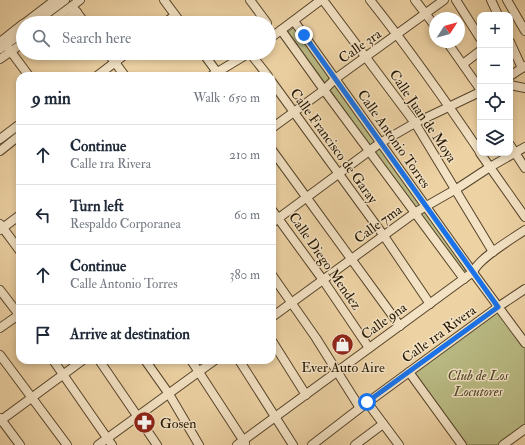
<!DOCTYPE html>
<meta charset="utf-8">
<style>
body{margin:0;font-family:"IM FELL Double Pica",serif;background:#f2f2f3;color:#1f2937}
.controls{position:absolute;right:12px;top:12px;display:grid;overflow:hidden;border-radius:8px;box-shadow:0 2px 6px #0003}
.controls button{width:36px;height:36px;display:grid;place-items:center;padding:0;border:0;border-bottom:1px solid #e0e1e3;background:#fff;color:#1f2937;font:20px sans-serif}
.compass{position:absolute;left:429px;top:12px;width:36px;height:36px;border-radius:50%;background:#fff;box-shadow:0 2px 6px #0003;rotate:54deg}
.stop{position:absolute;width:12px;height:12px;margin:-9px;border:3px solid #1a73e8;border-radius:50%;background:#fff}
.stop.end{background:#1a73e8;border-color:#fff;box-shadow:0 1px 4px #0008}
.list{margin:0;padding:0;list-style:none}
h2{display:flex;justify-content:space-between;align-items:center;height:52px;margin:0;padding:0 16px;font-size:17px}
h2 small{font-size:13px;font-weight:400;color:#747a83}
.list li{display:grid;grid-template-columns:26px 1fr auto;gap:12px;align-items:center;box-sizing:border-box;height:60px;padding:0 16px;border-top:1px solid #e0e1e3}
.list b{display:block;font-size:15px;white-space:nowrap}
.list p{margin:0;font-size:13px;white-space:nowrap;color:#747a83}
.list em{font-size:13px;font-style:normal;color:#747a83}
.icon{flex:none;width:22px;height:22px;fill:none;stroke:currentColor;stroke-width:2;stroke-linecap:round;stroke-linejoin:round}
.map{position:relative;flex:none;width:525px;height:445px;overflow:hidden}
.search{position:absolute;background:#fff;box-shadow:0 2px 6px #0003;left:16px;top:16px;width:260px;height:44px;display:flex;align-items:center;gap:10px;box-sizing:border-box;padding:0 14px;border-radius:22px;color:#747a83;font-size:15px}
.panel{position:absolute;background:#fff;box-shadow:0 2px 6px #0003;left:16px;top:72px;width:260px;height:292px;border-radius:12px}
.map>svg:first-child{display:block}
.green{fill:#babb85;stroke:#6e6844}
.lines{fill:none;stroke-linecap:round;stroke-linejoin:round}
.minor-casing{stroke:#56442a;stroke-width:10}
.minor{stroke:#f3e2c4;stroke-width:8}
.route{stroke:#1a73e8;stroke-width:5}
.labels{text-anchor:middle;dominant-baseline:central;stroke-width:3;stroke-linejoin:round;paint-order:stroke}
.street-label{font-size:14px;fill:#231502;stroke:#f3e2c4}
.poi-label{font-size:14px;fill:#231502;stroke:#f3e2c4}
.park-label{font-size:14px;font-style:italic;fill:#504729;stroke:#f3e2c4}
</style>
<div class="map">
<svg width="525" height="445" viewBox="0 0 525 445">
<rect width="100%" height="100%" fill="#edd2a4"/>
<filter id="stains"><feTurbulence type="fractalNoise" baseFrequency=".005" numOctaves="4"/><feColorMatrix values="0 0 0 0 .2 0 0 0 0 .09 0 0 0 0 .02 0 0 0 .5 -.17"/></filter>
<radialGradient id="worn" r=".72"><stop offset=".6" stop-color="#630" stop-opacity="0"/><stop offset="1" stop-color="#630" stop-opacity=".3"/></radialGradient>
<g class="green">
<path d="M297 25 469 267 462 272 288 32Z"/>
<path d="M497 310 525 348V426L499 445H465L412 373Z"/>
</g>
<g class="lines">
<defs>
<g id="minor">
<path d="M164 0 181 23"/>
<path d="M250 0 267 23"/>
<path d="M323 0 415 123 493 252"/>
<path d="M370 0C409 49 445 100 480 152"/>
<path d="M415 0 435 26"/>
<path d="M456 0 480 38"/>
<path d="M491 0 498 15"/>
<path d="M507 0 525 31"/>
<path d="M72 6 85 23"/>
<path d="M294 21 469 267 525 343"/>
<path d="M25 23 55 0"/>
<path d="M34 23 65 0"/>
<path d="M49 23 80 0"/>
<path d="M62 23 77 12"/>
<path d="M165 23 175 15"/>
<path d="M281 30 324 90 464 279"/>
<path d="M269 39 321 0"/>
<path d="M0 42 23 24"/>
<path d="M447 42 480 89"/>
<path d="M510 42 522 68"/>
<path d="M6 45 29 76"/>
<path d="M0 49 23 32"/>
<path d="M108 53 125 76"/>
<path d="M203 53 219 75"/>
<path d="M250 53 268 76"/>
<path d="M0 59 23 43"/>
<path d="M463 64 480 51"/>
<path d="M97 76 127 53"/>
<path d="M211 76 249 53"/>
<path d="M510 76 525 66"/>
<path d="M272 82 384 236 430 304"/>
<path d="M510 85 525 88"/>
<path d="M272 128 324 90 335 79 444 0"/>
<path d="M0 139 20 124"/>
<path d="M510 145 525 168"/>
<path d="M272 150 400 326"/>
<path d="M0 151 20 135"/>
<path d="M480 153 525 217"/>
<path d="M272 210 323 280 369 348"/>
<path d="M272 223 380 143 415 123 480 92"/>
<path d="M0 224 20 251"/>
<path d="M0 230 20 215"/>
<path d="M272 275 316 338 360 408"/>
<path d="M0 290 20 316"/>
<path d="M272 317 416 212 458 188 490 167 525 147"/>
<path d="M0 328 20 314"/>
<path d="M272 341 306 395"/>
<path d="M0 355 67 445"/>
<path d="M53 360 112 445"/>
<path d="M99 360 157 445"/>
<path d="M145 360 169 394 199 445"/>
<path d="M191 360 245 443"/>
<path d="M239 360 293 445"/>
<path d="M409 372 462 445"/>
<path d="M367 402 399 445"/>
<path d="M0 418 20 445"/>
<path d="M0 421 83 360"/>
<path d="M98 445 215 360"/>
<path d="M237 445 473 272C479 258 512 239 525 230"/>
<path d="M312 445 360 408 498 307 525 289"/>
<path d="M355 445 383 424"/>
<path d="M503 445 525 429"/>
</g>
</defs>
<use href="#minor" class="minor-casing"/>
<use href="#minor" class="minor"/>
</g>
<g class="lines">
<path class="route" d="M304 35 498 307 367 402"/>
</g>
<defs>
<symbol id="shop-disc" viewBox="-11 -11 22 22"><circle r="9.5" fill="#8f2418" stroke="#f3e2c4"/><path d="M-5-2.5h2.3a2.7 3.5 0 0 1 5.4 0H5L5.5 6h-11ZM-1.5-2.5h3a1.5 2.3 0 0 0-3 0Z" fill="#fff"/></symbol>
<symbol id="pharmacy-disc" viewBox="-11 -11 22 22"><circle r="9.5" fill="#8f2418" stroke="#f3e2c4"/><path d="M-2-6h4v4h4v4h-4v4h-4v-4h-4v-4h4Z" fill="#fff"/></symbol>
</defs>
<g fill-rule="evenodd">
<use href="#shop-disc" x="330" y="332" width="25" height="25"/>
<use href="#pharmacy-disc" x="132" y="410" width="25" height="25"/>
</g>
<g class="labels">
<g class="street-label">
<text transform="translate(360 46) rotate(-35)">Calle 3ra</text>
<text transform="translate(423 116) rotate(56)">Calle Juan de Moya</text>
<text transform="translate(394 139) rotate(55)">Calle Antonio Torres</text>
<text transform="translate(334 146) rotate(54)">Calle Francisco de Garay</text>
<text transform="translate(378 224) rotate(-36)">Calle 7ma</text>
<text transform="translate(325 261) rotate(55)">Calle Diego Mendez</text>
<text transform="translate(384 321) rotate(-36)">Calle 9na</text>
<text transform="translate(439 334) rotate(-36)">Calle 1ra Rivera</text>
</g>
<g class="poi-label">
<text x="343" y="367">Ever Auto Aire</text>
<text x="160" y="423" text-anchor="start">Gosen</text>
</g>
<g class="park-label">
<text x="478" y="375">Club de Los<tspan x="478" dy="16">Locutores</tspan></text>
</g>
</g>
<rect width="100%" height="100%" filter="url(#stains)"/>
<rect width="100%" height="100%" fill="url(#worn)"/>
</svg>
<div class="controls">
<button>+</button>
<button>−</button>
<button><svg class="icon" aria-label="locate" viewBox="0 0 24 24"><circle cx="12" cy="12" r="6"/><path d="M12 2v4M12 18v4M2 12h4M18 12h4"/></svg></button>
<button><svg class="icon" aria-label="layers" viewBox="0 0 24 24"><path d="M12 4l9 5-9 5-9-5zM3 14l9 5 9-5"/></svg></button>
</div>
<svg class="compass" viewBox="-18 -18 36 36"><path d="M0-13l5 13h-10z" fill="#e53935"/><path d="M0 13l5-13h-10z" fill="#747a83"/></svg>
<div class="stop" style="left:367px;top:402px"></div>
<div class="stop end" style="left:304px;top:35px"></div>
<div class="search"><svg class="icon" aria-label="search" viewBox="0 0 24 24"><circle cx="10" cy="10" r="6"/><path d="M15 15l6 6"/></svg>Search here</div>
<section class="panel">
<h2>9 min<small>Walk · 650 m</small></h2>
<ul class="list">
<li><svg class="icon" aria-label="ahead" viewBox="0 0 24 24"><path d="M12 20V5M6 11l6-6 6 6"/></svg><div><b>Continue</b><p>Calle 1ra Rivera</p></div><em>210 m</em></li>
<li><svg class="icon" aria-label="left" viewBox="0 0 24 24"><path d="M17 20v-9H6M10 6l-5 5 5 5"/></svg><div><b>Turn left</b><p>Respaldo Corporanea</p></div><em>60 m</em></li>
<li><svg class="icon" aria-label="ahead" viewBox="0 0 24 24"><path d="M12 20V5M6 11l6-6 6 6"/></svg><div><b>Continue</b><p>Calle Antonio Torres</p></div><em>380 m</em></li>
<li><svg class="icon" aria-label="arrive" viewBox="0 0 24 24"><path d="M6 21V4h12l-3 4 3 4H6"/></svg><div><b>Arrive at destination</b></div></li>
</ul>
</section>
</div>
